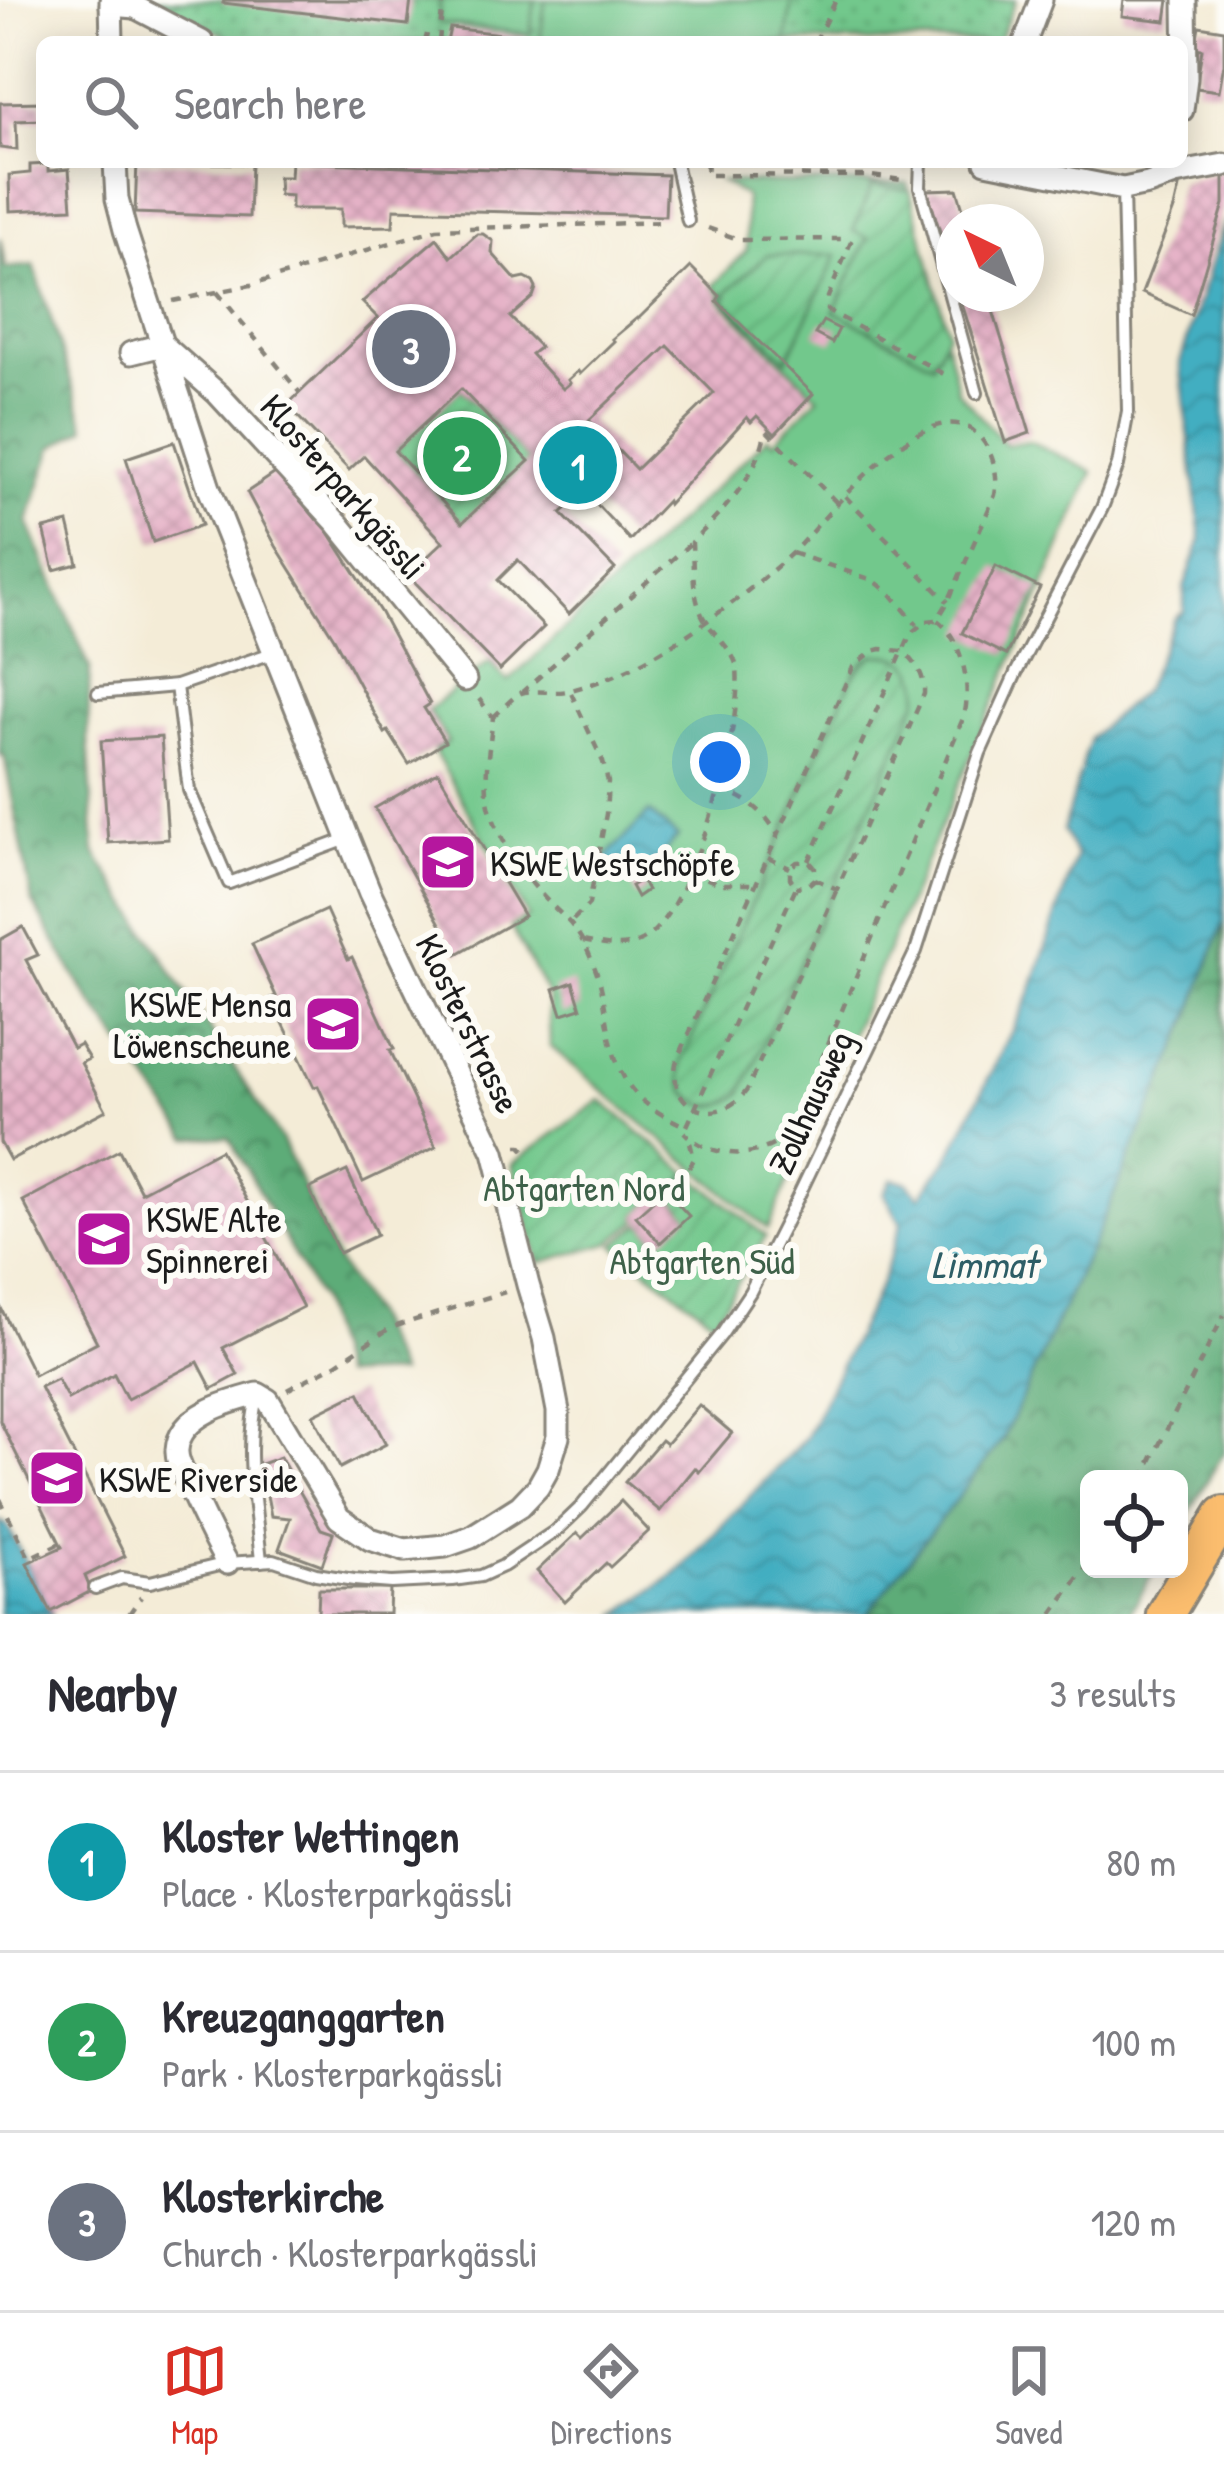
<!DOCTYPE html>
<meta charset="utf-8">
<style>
body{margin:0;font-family:"Patrick Hand",sans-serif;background:#f2f2f3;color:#2b2b33}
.controls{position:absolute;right:36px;bottom:36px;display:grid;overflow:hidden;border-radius:18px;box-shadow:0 6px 30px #0003}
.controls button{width:108px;height:108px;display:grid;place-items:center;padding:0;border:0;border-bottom:3px solid #e1e1e2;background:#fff;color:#2b2b33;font:60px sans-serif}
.compass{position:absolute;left:936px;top:204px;width:108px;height:108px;border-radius:50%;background:#fff;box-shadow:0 6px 30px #0003;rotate:317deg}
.you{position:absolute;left:720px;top:762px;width:42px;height:42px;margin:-30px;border:9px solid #fff;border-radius:50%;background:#1a73e8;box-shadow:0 0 0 18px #1a73e833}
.badge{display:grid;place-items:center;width:78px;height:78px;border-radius:50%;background:#d93025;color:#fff;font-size:39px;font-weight:700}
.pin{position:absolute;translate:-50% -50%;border:6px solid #fff;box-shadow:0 3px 12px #0006}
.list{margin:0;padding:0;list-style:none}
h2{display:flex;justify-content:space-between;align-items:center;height:156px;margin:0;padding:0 48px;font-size:51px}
h2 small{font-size:39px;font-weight:400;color:#7c7c81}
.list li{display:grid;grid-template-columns:78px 1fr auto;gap:36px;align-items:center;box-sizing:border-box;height:180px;padding:0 48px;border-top:3px solid #e1e1e2}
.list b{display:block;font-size:45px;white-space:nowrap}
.list p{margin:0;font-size:39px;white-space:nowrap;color:#7c7c81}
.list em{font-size:39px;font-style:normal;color:#7c7c81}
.icon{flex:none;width:66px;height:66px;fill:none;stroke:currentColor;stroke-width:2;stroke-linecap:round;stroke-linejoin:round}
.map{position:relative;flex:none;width:1224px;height:1614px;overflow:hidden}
.search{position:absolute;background:#fff;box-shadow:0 6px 30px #0003;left:36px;right:36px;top:36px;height:132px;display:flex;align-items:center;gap:30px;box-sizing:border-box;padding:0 42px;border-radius:18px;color:#7c7c81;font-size:45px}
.sheet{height:696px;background:#fff}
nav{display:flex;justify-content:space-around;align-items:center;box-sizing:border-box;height:168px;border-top:3px solid #e1e1e2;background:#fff;font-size:33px;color:#7c7c81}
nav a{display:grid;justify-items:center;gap:6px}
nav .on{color:#d93025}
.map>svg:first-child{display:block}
.grass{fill:url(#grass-dots);stroke:#477254;stroke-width:3}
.forest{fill:url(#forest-crowns);stroke:#3c644a;stroke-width:3}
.park{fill:#72c88c;stroke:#477254;stroke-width:3}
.garden{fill:url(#garden-furrows);stroke:#477254;stroke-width:3}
.water{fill:url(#water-waves);stroke:#30656e;stroke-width:3}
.building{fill:url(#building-cross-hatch);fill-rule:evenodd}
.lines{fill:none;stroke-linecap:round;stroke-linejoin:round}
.lane-casing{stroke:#88847a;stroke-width:16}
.street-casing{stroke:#88847a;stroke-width:27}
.primary-casing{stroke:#88847a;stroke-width:42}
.path{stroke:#88847a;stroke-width:4.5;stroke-dasharray:9 9;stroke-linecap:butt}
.lane{stroke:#fff;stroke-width:10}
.street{stroke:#fff;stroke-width:21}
.primary{stroke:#fbbd6e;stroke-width:36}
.labels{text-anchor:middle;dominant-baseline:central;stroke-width:12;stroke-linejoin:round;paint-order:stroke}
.street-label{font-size:36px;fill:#1c1c1c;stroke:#fdfcf7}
.poi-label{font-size:36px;fill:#1c1c1c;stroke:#fdfcf7;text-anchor:start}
.park-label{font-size:36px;fill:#3e6149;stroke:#fdfcf7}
.water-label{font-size:39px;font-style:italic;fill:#2e5e66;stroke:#fdfcf7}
</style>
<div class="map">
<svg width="1224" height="1614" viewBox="0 0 1224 1614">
<defs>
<pattern id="grass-dots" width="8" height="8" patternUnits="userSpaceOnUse" patternTransform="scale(3)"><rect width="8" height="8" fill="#72c88c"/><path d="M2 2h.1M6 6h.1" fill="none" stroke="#62ab78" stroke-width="1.8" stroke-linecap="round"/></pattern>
<pattern id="forest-crowns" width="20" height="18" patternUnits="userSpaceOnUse" patternTransform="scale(3)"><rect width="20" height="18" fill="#5dac78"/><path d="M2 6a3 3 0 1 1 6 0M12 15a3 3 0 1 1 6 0" fill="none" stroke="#4c8b62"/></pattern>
<pattern id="garden-furrows" width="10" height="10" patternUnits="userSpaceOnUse" patternTransform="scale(3)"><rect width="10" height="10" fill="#72c88c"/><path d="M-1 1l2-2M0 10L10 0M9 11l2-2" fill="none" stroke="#62ab78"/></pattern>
<pattern id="water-waves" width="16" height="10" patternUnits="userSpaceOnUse" patternTransform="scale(3)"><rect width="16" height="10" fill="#43aec1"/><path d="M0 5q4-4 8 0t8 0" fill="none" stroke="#378d9c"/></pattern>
<pattern id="building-cross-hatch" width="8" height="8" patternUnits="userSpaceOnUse" patternTransform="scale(3)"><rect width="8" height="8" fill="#e6b3c8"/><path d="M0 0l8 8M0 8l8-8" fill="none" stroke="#c599ab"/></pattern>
</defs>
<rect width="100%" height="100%" fill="#fdfcf7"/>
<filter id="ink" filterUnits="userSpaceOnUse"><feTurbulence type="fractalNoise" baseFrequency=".00833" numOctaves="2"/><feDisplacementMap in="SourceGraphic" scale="24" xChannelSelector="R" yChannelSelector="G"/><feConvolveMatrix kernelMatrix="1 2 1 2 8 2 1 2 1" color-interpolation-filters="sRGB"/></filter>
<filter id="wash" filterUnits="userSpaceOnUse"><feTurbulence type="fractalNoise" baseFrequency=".004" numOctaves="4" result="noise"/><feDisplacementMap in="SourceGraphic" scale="48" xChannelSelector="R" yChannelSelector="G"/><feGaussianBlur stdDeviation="2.7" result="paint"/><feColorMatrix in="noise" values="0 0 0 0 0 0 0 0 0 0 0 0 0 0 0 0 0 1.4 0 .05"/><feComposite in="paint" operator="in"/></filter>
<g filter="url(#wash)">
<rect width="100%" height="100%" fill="#f4ecd7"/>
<path class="grass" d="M154 0H1016L998 42H238Z"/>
<g class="forest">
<path d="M0 237 5 268 34 265 86 428 53 447 28 522 90 668 88 739 95 852 282 1141 338 1263 371 1314 399 1374 341 1376 319 1301 229 1137 189 1138 83 990 32 901 4 755H0Z"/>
<path d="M1224 921V1452L1179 1531V1479H1089V1569H1156L1129 1614H867L1003 1439 1098 1231 1190 1018Z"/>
</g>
<g class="park">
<path d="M441 0H535L530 34 438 23Z"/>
<path d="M545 0H792L786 42H540Z"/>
<path d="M721 182 907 183 958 391 1006 445 1029 441 1093 472 768 1229 550 1046 548 996 511 927 528 917 434 751 448 742 428 710 489 662 508 682 768 437 774 442 818 397 719 299 723 295 713 286 747 250 745 196Z"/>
</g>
<g class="garden">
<path d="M872 185 910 190 948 332 933 364 834 311 868 238 853 231Z"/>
<path d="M767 255H837L787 360 724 300 728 296 726 293Z"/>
<path d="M461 389 529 461 462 523 395 451Z"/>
<path d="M874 655C904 652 925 669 918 700L741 1094C712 1120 673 1100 682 1060L854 674 863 662Z"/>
<path d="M601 1100 689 1173 670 1195 664 1190 637 1216 639 1220 609 1243 539 1263 512 1164Z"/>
<path d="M692 1175 766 1236 714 1321 614 1245 642 1223 659 1242 688 1216 671 1196Z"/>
</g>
<g class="water">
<path d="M1224 222V921L1190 1018 1098 1231 1003 1439 867 1614H618L677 1573 806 1437 881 1283 901 1224 884 1193 892 1179 908 1182 920 1197 953 1150 1030 994 1076 856 1063 830 1090 738 1144 689 1175 618 1184 612V588L1201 539 1180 363Z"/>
<path d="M649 812 678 837 649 869 621 884 604 859Z"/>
<path d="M0 1521 7 1525 52 1614H0Z"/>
</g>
<g id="blocks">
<g class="building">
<path d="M224 0H411L408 25 223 3Z"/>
<path d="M1124 0H1169L1166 21 1122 16Z"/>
<path d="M1199 26 1224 30V64L1219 91 1196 88 1202 49 1195 48Z"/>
<path d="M450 28 528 37V42H447Z"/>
<path d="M42 102V120L16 121 17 150 0 148V103Z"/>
<path d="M137 162 251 164 249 217 135 213Z"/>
<path d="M291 162 667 175 665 216 394 209 393 226 341 227V209H291V196L279 195 278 177H290Z"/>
<path d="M48 164V171L69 169 72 208 10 211 9 175 30 173V165Z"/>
<path d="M1224 171V204L1191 315 1142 293 1174 209 1180 183Z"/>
<path d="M957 189 967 222H954L953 273 927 190Z"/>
<path d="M477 234H483L493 241 492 253 516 280 525 278 533 282 536 288 533 297 510 317 540 347 531 354 563 389 570 383 568 380 578 371 580 374 614 341 612 339 637 318 638 319 691 267 720 296 717 301 813 394 775 434 757 416 751 422 747 417 668 504 667 501 630 540 585 492 561 513 615 569 569 614 518 560 498 580 544 627 500 670 408 575 443 542 364 456 349 470 287 405 378 318 362 302 437 238 451 257ZM668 346 714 393 636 469 589 420ZM461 389 529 461 462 523 395 451Z"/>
<path d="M959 294H988L1030 433 1005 442Z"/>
<path d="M823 321 839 329 832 343 815 334Z"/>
<path d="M174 442 202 525 153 542 126 458Z"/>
<path d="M277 472 316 519 319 517 381 613 430 704 424 708 445 742 409 764 388 731 385 733 334 638 276 546 247 492Z"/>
<path d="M68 523 78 564 54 570 44 529Z"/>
<path d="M996 566 1040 588 1006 655 962 633Z"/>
<path d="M161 737 168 839 108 843 101 741Z"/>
<path d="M438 772 524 916 457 954 375 808Z"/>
<path d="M641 880 647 890 637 897 631 886Z"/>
<path d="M326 910 348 959 352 957 394 1049 390 1050 436 1147 363 1182 318 1086 314 1087 271 998 276 996 252 944Z"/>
<path d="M23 927 38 955 26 960 73 1048 80 1044 89 1059 81 1063 106 1110 10 1160 0 1142V940Z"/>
<path d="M573 982 581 1008 562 1014 554 989Z"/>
<path d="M119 1150 141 1192 220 1150 303 1307 223 1348 238 1375 212 1389 198 1362 127 1399 114 1374 68 1399 57 1379 40 1387 125 1556 85 1576 91 1591 51 1612 27 1563 62 1547 0 1421V1306L34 1375 97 1342 23 1201Z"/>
<path d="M347 1171 377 1235 339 1253 309 1189Z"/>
<path d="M665 1190 689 1216 660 1243 636 1216Z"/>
<path d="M359 1392 386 1444 340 1468 313 1415Z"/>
<path d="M699 1405 732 1433 699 1472 695 1468 660 1511 625 1482 661 1440 666 1444Z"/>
<path d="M280 1457 321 1529 333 1533 322 1565 279 1549 290 1518 271 1516 261 1464Z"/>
<path d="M621 1501 649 1531 610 1567 606 1563 565 1602 537 1571 577 1533 582 1538Z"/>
<path d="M319 1589H390L389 1614H318Z"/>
</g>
</g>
</g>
<g filter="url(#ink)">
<use href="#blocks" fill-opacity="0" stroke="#88847a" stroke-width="3"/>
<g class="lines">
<defs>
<g id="lane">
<path d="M675 162 688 221"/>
<path d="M921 162 920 187 977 393"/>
<path d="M176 686 189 790 229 883 347 839"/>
<path d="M98 693 176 686 272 653"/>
<path d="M258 1394C243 1447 256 1507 261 1561"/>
<path d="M95 1588 122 1578 150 1582 227 1563 274 1560 316 1574 354 1580 392 1583 453 1580 481 1576 503 1566 557 1530 582 1506 722 1334 750 1292 796 1201 916 951 980 753 1016 673 1102 508 1118 465 1128 411 1123 189"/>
</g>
<g id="street">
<path d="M111 0 112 42"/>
<path d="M111 5 135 7 202 42"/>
<path d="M1025 42 1041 0"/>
<path d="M1182 110 1186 78 1185 0"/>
<path d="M115 162 117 199 125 230 209 488 348 838 370 893 494 1152 528 1285 544 1338 558 1411V1437L548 1469 538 1487 520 1506 471 1537 445 1546 405 1550 370 1539 339 1518 268 1400 258 1394C231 1401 179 1414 177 1450 176 1462 185 1475 189 1486 201 1513 213 1538 227 1563"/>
<path d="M986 162 1123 189 1148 184 1175 174 1224 165"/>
<path d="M131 353 163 345 218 394 338 524 465 680"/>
</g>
<path id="primary" d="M1165 1614 1224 1515"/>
</defs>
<use href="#lane" class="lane-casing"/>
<use href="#street" class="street-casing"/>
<use href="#primary" class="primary-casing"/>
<g class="path">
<path d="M425 42 427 34"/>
<path d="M439 42 443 0"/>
<path d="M815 42 836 0"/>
<path d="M707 162 706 175 872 176 901 180"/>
<path d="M708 228 740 240 844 239 851 242 828 297 827 310 951 378"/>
<path d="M217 292 300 393"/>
<path d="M173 301 251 285 437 229 667 222"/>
<path d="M845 496 948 602"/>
<path d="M792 553 873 580 891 594 917 625"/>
<path d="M521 693 692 542"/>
<path d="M571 693 603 762 608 782 606 814 589 904 571 922"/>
<path d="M479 699 493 717C490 746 482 780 490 809 499 839 521 872 542 895 557 912 574 923 584 944 591 957 597 972 601 987 609 1020 608 1054 628 1084 643 1106 663 1116 687 1127"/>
<path d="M493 717C501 711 512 697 521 693 534 689 553 694 567 691 602 683 638 666 668 647 711 620 754 588 792 553 823 523 928 383 978 435 993 451 999 474 995 495L948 602 937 620C962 638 972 687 964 716L794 1126C770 1161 713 1162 684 1132"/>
<path d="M721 789C747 798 764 811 778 835"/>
<path d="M768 858 790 868"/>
<path d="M809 861 911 633 926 621 937 620"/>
<path d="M690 871 719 884H756"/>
<path d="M815 879 837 889 924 694C925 675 916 663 903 651L881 649 873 651 853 667 676 1063C668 1112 719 1128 747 1090L837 889"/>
<path d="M583 941C605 945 627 951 646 938 694 905 743 727 737 669 735 650 711 633 702 615 692 593 693 565 692 542 718 516 749 485 761 449 763 443 764 436 767 431L837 503"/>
<path d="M687 1126 796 887 790 878V868L797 862 809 861 815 868V879L807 886 796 887"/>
<path d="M517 1146H521L527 1153"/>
<path d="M689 1168 694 1159 690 1142"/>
<path d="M287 1390 336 1364 390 1328 505 1292"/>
<path d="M1142 1479 1224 1315"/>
<path d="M0 1499 29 1558 58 1544 60 1548"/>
<path d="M129 1614 141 1597"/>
<path d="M1052 1614 1089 1562"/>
</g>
<use href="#lane" class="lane"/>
<use href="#street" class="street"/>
<use href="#primary" class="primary"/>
</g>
</g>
<defs>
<symbol id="school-square" viewBox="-11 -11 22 22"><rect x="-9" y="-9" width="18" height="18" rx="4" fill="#b5179e" stroke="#fdfcf7"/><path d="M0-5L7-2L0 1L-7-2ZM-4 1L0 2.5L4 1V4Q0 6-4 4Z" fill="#fff"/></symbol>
</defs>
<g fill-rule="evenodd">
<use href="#school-square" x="415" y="829" width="66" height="66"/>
<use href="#school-square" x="300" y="991" width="66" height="66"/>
<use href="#school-square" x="71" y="1206" width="66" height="66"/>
<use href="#school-square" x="24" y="1445" width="66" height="66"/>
</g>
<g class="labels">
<g class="street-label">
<text transform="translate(344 486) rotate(49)">Klosterparkgässli</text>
<text transform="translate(469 1023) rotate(64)">Klosterstrasse</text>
<text transform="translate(810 1102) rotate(-65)">Zollhausweg</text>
</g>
<g class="poi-label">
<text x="490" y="862">KSWE Westschöpfe</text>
<text x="291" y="1003" text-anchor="end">KSWE Mensa<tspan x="291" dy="41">Löwenscheune</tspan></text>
<text x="146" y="1218">KSWE Alte<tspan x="146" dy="41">Spinnerei</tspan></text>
<text x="99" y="1478">KSWE Riverside</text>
</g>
<g class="park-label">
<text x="584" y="1187">Abtgarten Nord</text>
<text x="702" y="1260">Abtgarten Süd</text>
</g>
<g class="water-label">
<text x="984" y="1263">Limmat</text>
</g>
</g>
</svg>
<div class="controls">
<button><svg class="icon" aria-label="locate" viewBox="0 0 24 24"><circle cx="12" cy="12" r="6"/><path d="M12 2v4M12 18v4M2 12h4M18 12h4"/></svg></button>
</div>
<svg class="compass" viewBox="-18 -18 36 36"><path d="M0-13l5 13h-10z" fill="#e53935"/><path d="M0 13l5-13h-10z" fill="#7c7c81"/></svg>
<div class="you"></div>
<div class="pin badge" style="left:578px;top:465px;background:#0f9aa8">1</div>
<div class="pin badge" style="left:462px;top:456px;background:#2e9e5b">2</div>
<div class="pin badge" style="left:411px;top:349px;background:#6b7280">3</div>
<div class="search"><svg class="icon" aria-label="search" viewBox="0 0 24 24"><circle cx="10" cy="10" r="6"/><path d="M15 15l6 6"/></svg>Search here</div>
</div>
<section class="sheet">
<h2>Nearby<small>3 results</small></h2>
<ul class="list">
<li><span class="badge" style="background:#0f9aa8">1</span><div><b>Kloster Wettingen</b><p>Place · Klosterparkgässli</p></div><em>80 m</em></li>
<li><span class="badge" style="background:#2e9e5b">2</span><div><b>Kreuzganggarten</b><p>Park · Klosterparkgässli</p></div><em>100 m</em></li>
<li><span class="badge" style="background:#6b7280">3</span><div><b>Klosterkirche</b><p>Church · Klosterparkgässli</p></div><em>120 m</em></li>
</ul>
</section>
<nav>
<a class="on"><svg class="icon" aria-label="map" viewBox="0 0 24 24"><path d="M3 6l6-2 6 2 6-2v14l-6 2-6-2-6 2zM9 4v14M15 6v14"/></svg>Map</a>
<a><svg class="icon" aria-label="directions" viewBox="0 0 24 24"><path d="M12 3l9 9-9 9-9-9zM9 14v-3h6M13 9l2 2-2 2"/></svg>Directions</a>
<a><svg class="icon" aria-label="saved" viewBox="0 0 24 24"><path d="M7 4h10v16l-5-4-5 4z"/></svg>Saved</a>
</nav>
